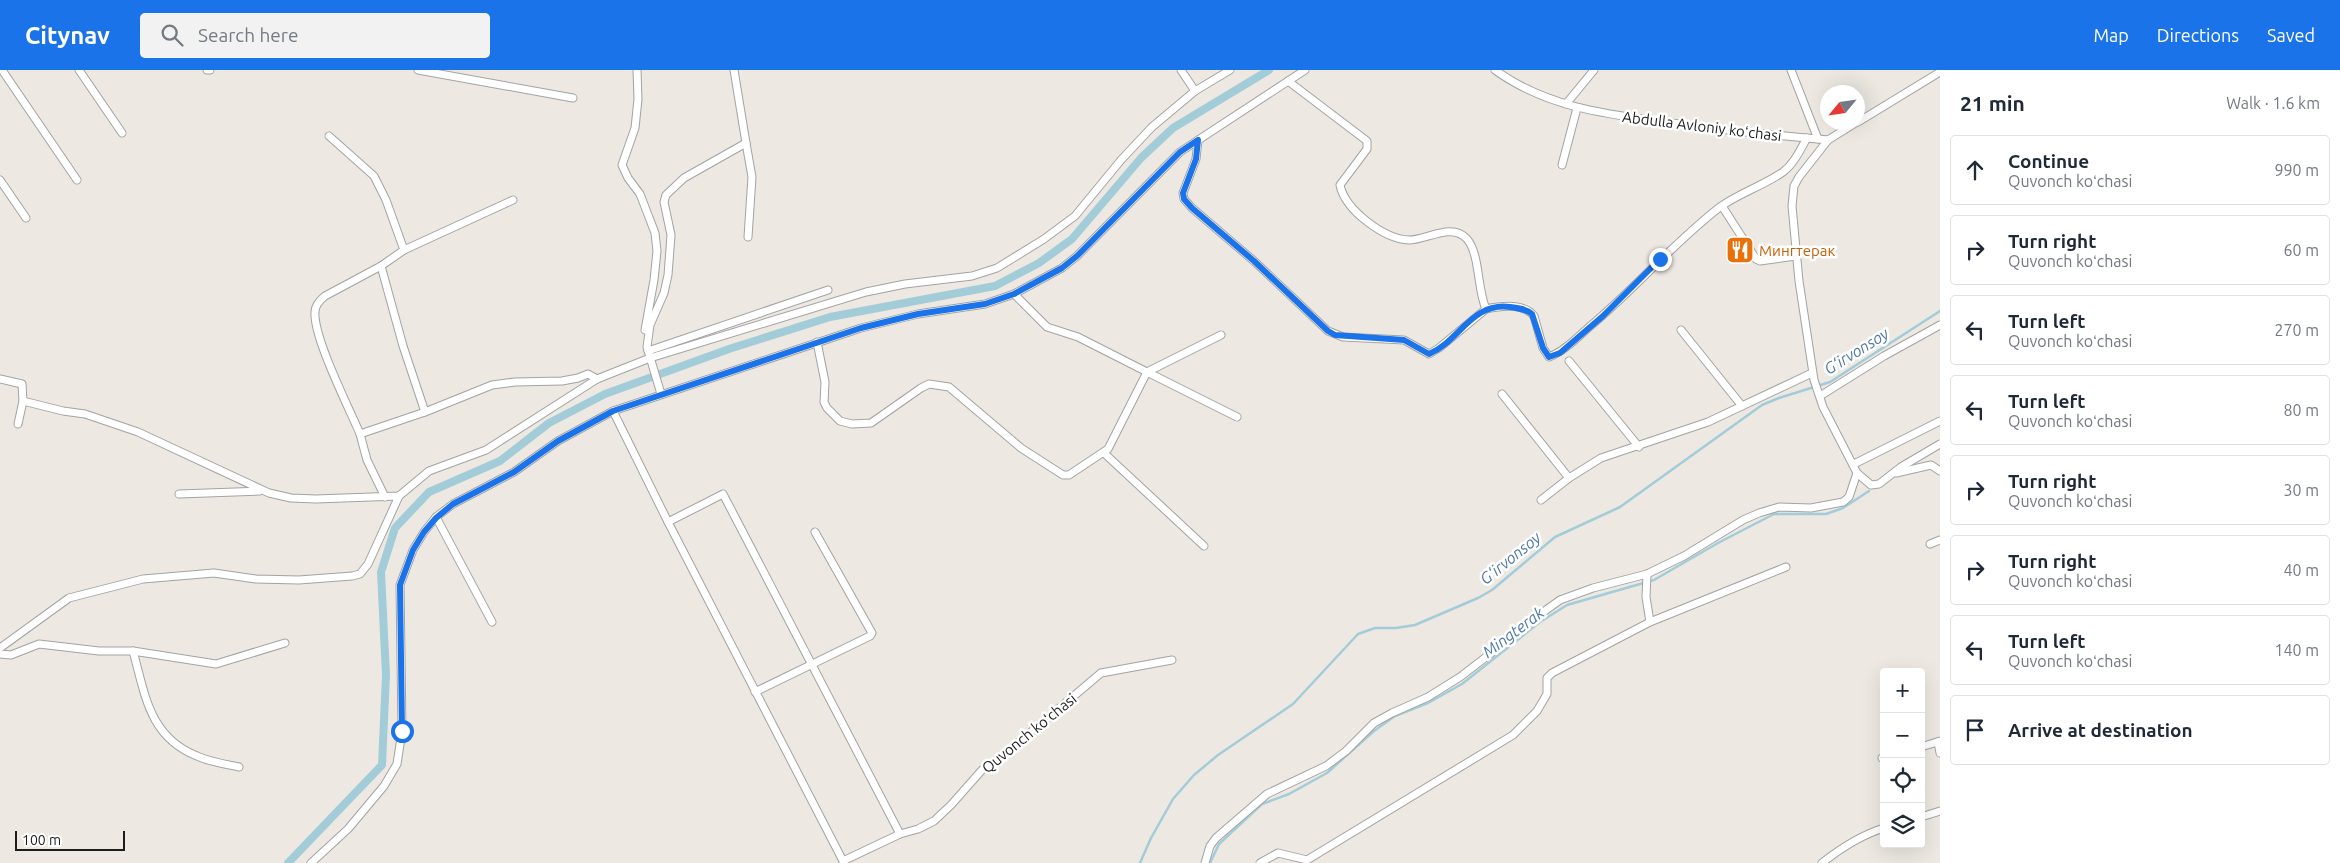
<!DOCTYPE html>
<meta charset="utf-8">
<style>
body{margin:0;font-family:Ubuntu,sans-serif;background:#f2f2f3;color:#1f2937}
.controls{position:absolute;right:15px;bottom:15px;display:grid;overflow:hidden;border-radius:5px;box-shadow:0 5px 20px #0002}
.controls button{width:45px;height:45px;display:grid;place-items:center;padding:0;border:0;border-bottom:1px solid #e0e1e3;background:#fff;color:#1f2937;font:25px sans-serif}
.compass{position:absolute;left:1820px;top:15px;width:45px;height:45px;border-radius:50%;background:#fff;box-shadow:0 5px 20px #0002;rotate:241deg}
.scale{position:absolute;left:15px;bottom:12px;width:110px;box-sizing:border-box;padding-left:5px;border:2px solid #1c1c1c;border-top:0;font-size:14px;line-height:18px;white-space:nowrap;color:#1c1c1c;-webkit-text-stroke:4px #fff;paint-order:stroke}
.stop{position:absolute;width:15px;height:15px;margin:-11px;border:4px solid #1a73e8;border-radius:50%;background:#fff}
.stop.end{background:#1a73e8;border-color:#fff;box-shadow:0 1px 5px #0008}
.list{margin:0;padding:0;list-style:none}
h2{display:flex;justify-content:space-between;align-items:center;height:65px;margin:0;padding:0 20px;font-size:21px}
h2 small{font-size:16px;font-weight:400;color:#747a83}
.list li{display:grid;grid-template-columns:32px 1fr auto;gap:15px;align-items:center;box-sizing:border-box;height:70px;margin:0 10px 10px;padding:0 10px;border:1px solid #e0e1e3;border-radius:5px}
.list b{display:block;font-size:19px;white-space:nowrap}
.list p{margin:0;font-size:16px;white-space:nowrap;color:#747a83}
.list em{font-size:16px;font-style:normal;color:#747a83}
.icon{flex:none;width:28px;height:28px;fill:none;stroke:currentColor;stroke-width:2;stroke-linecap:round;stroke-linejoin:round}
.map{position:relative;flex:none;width:1940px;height:793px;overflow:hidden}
header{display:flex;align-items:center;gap:30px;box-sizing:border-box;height:70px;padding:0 25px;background:#1a73e8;color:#fff}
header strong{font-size:24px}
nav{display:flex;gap:28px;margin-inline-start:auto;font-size:18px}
.search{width:350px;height:45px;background:#f2f2f3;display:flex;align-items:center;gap:12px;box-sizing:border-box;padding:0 18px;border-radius:5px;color:#747a83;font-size:19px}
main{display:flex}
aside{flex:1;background:#fff}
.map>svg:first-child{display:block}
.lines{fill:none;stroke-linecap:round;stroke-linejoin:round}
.stream{stroke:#a3ccd9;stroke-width:2.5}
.canal{stroke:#a3ccd9;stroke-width:8}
.minor-casing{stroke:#a3a3a3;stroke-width:9}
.minor{stroke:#fff;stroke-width:7}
.route{stroke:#1a73e8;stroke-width:6}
.labels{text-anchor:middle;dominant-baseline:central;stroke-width:5;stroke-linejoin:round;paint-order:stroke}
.street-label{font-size:15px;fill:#1c1c1c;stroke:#fff}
.food-label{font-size:15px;fill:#c56008;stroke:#fff;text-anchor:start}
.water-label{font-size:16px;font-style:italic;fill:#4d79a7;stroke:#fff}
</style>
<header>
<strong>Citynav</strong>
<div class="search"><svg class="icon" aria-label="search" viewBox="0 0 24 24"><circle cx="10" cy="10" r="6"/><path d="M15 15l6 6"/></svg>Search here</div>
<nav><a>Map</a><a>Directions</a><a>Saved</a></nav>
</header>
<main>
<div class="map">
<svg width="1940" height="793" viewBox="0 0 1940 793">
<rect width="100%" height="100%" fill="#ede9e2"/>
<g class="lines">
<g class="stream">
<path d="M1140 793 1151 768 1173 729 1194 705 1218 685 1293 634 1358 564 1375 558H1396L1415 555 1478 528 1492 520 1555 467 1620 437 1762 335 1779 328 1830 312 1940 241"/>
<path d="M1210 793 1219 774 1262 734 1289 724 1327 703 1374 661 1395 646 1428 633 1462 614 1540 552 1567 535 1654 510 1718 473 1774 444H1826L1843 438 1869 421"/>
</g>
<path class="canal" d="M288 793 382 695 386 605 381 502 395 458 429 422 500 391 549 353 605 324 729 279 830 247 995 216 1039 193 1072 169 1141 88 1173 58 1269 0"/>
<defs>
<g id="minor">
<path d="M2 0 77 110"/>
<path d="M79 0 122 63"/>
<path d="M207 0H210"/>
<path d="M418 0 573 28"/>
<path d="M637 0 638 29 635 58 622 95 628 108 640 124 655 163 657 181 654 210 645 260"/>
<path d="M1181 0 1195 21"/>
<path d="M1495 0C1546 37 1605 44 1665 52 1719 60 1774 65 1828 70"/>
<path d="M1791 0 1818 69"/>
<path d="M1288 11 1367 71V79L1340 115C1345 140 1384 169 1409 170 1427 170 1452 152 1467 169 1480 184 1477 219 1486 239 1500 236 1524 233 1534 246L1543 278 1549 287C1564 281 1576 269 1588 258 1634 220 1672 174 1720 137 1739 123 1763 116 1783 102 1794 94 1800 80 1807 68"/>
<path d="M1566 34 1594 0"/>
<path d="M1857 52 1828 70 1799 107 1794 116 1792 136 1799 211 1814 310 1823 337 1857 403 1871 415 1879 414 1901 397 1940 374"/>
<path d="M1858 52 1940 2"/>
<path d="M329 66 374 106 386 130 404 180 381 196 403 276 425 342 360 364 367 390 385 427"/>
<path d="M1198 70 1196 89 1183 123 1184 129 1192 138 1254 191 1328 261 1343 267 1404 270 1429 284 1439 278 1486 239"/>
<path d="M746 73 752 107 748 167"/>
<path d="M1562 95 1577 38"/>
<path d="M0 110 26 148"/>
<path d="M1722 136 1756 189 1760 191 1796 186"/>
<path d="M404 180 513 130"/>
<path d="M1014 224 1047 257 1078 267 1147 302 1221 265"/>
<path d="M1681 260 1742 336"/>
<path d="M817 272 825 312 824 332 827 338 840 351 852 354 871 353 921 318 929 314 949 317 1021 378 1063 405H1069L1108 379 1147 302 1237 347"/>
<path d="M648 281 828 220"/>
<path d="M1569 291 1639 377"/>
<path d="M0 309 22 314 23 331 63 341 85 344 138 362 269 423 291 428 316 429 399 426 429 401 486 380 597 309 650 288 866 222 905 214 972 206 997 198 1044 169 1075 146 1121 90 1152 57 1195 21 1230 0"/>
<path d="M661 324 647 277 650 255 664 223 668 205 671 165 664 132 666 125 684 108 746 73 734 0"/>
<path d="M1502 324 1569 408 1601 388 1708 352 1812 303"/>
<path d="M1820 326 1884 286 1940 255"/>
<path d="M613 341 668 452 843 791 900 764 918 759 934 751 951 735 982 700 1005 684 1101 603 1172 590"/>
<path d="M425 342 492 315 515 312 562 311 578 308 588 304 597 309"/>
<path d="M18 354 23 331"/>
<path d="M360 364C349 338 313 267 315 242 315 235 320 230 325 226L381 196"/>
<path d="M1104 383 1204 476"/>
<path d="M1854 394 1940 351"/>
<path d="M1896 403 1931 395 1940 401"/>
<path d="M179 424 260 421"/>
<path d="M1541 430 1569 408"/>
<path d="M436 447 492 552"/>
<path d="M668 452 723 424 900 764"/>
<path d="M1930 474 1940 470"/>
<path d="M1647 504 1646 527 1650 552"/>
<path d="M0 578 69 528 143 509 214 503 256 509 299 510 352 506 360 504 368 494 399 426"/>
<path d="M133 581C145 624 149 667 197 686 210 692 225 694 239 697"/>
<path d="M0 584 11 585 39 574 99 581H133L216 594 285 573"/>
<path d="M755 622 870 566 872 563 815 462"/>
<path d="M1938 672 1940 683"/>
<path d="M1921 677 1940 671"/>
<path d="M1882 688H1884"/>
<path d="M1921 747 1940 741"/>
<path d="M311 793 348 759 384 716 397 694 402 661 400 515 413 480 424 462 436 447 453 434 514 402 558 371 613 341 861 258 918 244 985 234 1014 224 1062 198 1077 186 1180 82 1305 0"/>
<path d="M1205 793 1210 776 1216 768 1267 724 1326 696 1346 681 1374 653 1392 643 1428 627 1460 607 1503 574 1521 558 1560 530 1593 518 1647 504 1684 486 1743 450 1759 443 1779 437 1811 438 1843 432 1849 427 1857 403"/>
<path d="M1260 793 1278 783 1307 790 1513 665 1537 641 1547 624V608L1552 603 1650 552 1786 497"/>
<path d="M1822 793C1841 778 1861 765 1884 758"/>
</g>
</defs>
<use href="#minor" class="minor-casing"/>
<use href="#minor" class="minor"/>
</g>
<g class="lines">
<path class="route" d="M402 661 400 515 413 480 424 462 436 448 453 434 514 402 558 371 613 341 861 258 918 244 985 234 1014 224 1062 198 1077 186 1180 82 1198 70 1196 89 1183 123 1184 129 1192 138 1254 191 1328 261 1335 265 1404 270 1429 284C1460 271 1471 232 1510 237 1518 238 1526 239 1532 244L1543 278 1549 287 1560 283 1603 246 1660 189"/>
</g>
<defs>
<symbol id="restaurant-square" viewBox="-11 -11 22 22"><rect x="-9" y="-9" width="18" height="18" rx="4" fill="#e8710a" stroke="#fff"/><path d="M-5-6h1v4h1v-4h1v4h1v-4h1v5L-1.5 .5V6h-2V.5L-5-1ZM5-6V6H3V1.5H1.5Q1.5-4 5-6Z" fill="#fff"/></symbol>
</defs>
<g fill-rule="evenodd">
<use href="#restaurant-square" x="1724" y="164" width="32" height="32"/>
</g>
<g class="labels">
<g class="street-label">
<text transform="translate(1702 56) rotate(7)">Abdulla Avloniy koʻchasi</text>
<text transform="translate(1029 663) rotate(-39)">Quvonch koʻchasi</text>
</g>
<g class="food-label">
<text x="1759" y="180">Мингтерак</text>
</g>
<g class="water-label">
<text transform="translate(1856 281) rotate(-32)">G‘irvonsoy</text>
<text transform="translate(1510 488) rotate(-39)">G‘irvonsoy</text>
<text transform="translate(1513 562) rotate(-37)">Mingterak</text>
</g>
</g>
</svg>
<div class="controls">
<button>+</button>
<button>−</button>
<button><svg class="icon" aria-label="locate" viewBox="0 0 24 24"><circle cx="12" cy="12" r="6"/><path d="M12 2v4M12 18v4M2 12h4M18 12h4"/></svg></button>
<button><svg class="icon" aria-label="layers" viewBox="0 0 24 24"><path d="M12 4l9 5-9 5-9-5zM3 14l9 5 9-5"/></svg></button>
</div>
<svg class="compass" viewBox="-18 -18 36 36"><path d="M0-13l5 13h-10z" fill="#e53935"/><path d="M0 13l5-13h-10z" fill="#747a83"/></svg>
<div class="scale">100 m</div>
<div class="stop" style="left:402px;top:661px"></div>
<div class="stop end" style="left:1660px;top:189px"></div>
</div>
<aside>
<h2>21 min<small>Walk · 1.6 km</small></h2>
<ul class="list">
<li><svg class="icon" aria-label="ahead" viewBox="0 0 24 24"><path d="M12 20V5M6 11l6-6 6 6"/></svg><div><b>Continue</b><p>Quvonch koʻchasi</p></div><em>990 m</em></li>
<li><svg class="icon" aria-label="right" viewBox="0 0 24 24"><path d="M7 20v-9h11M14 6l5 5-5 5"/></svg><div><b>Turn right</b><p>Quvonch koʻchasi</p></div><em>60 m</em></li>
<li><svg class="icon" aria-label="left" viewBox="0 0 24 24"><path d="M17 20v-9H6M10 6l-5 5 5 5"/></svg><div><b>Turn left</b><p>Quvonch koʻchasi</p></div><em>270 m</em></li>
<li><svg class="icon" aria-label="left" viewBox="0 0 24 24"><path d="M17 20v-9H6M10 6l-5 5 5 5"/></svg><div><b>Turn left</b><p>Quvonch koʻchasi</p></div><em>80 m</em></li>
<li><svg class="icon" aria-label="right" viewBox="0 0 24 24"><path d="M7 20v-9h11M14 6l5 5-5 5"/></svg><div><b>Turn right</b><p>Quvonch koʻchasi</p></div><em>30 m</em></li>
<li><svg class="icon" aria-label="right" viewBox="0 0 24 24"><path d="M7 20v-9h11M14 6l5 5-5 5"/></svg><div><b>Turn right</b><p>Quvonch koʻchasi</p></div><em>40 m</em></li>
<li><svg class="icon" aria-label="left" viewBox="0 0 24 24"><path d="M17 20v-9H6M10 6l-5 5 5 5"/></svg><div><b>Turn left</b><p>Quvonch koʻchasi</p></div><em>140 m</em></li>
<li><svg class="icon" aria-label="arrive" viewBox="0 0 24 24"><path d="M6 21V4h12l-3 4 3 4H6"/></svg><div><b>Arrive at destination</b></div></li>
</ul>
</aside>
</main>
